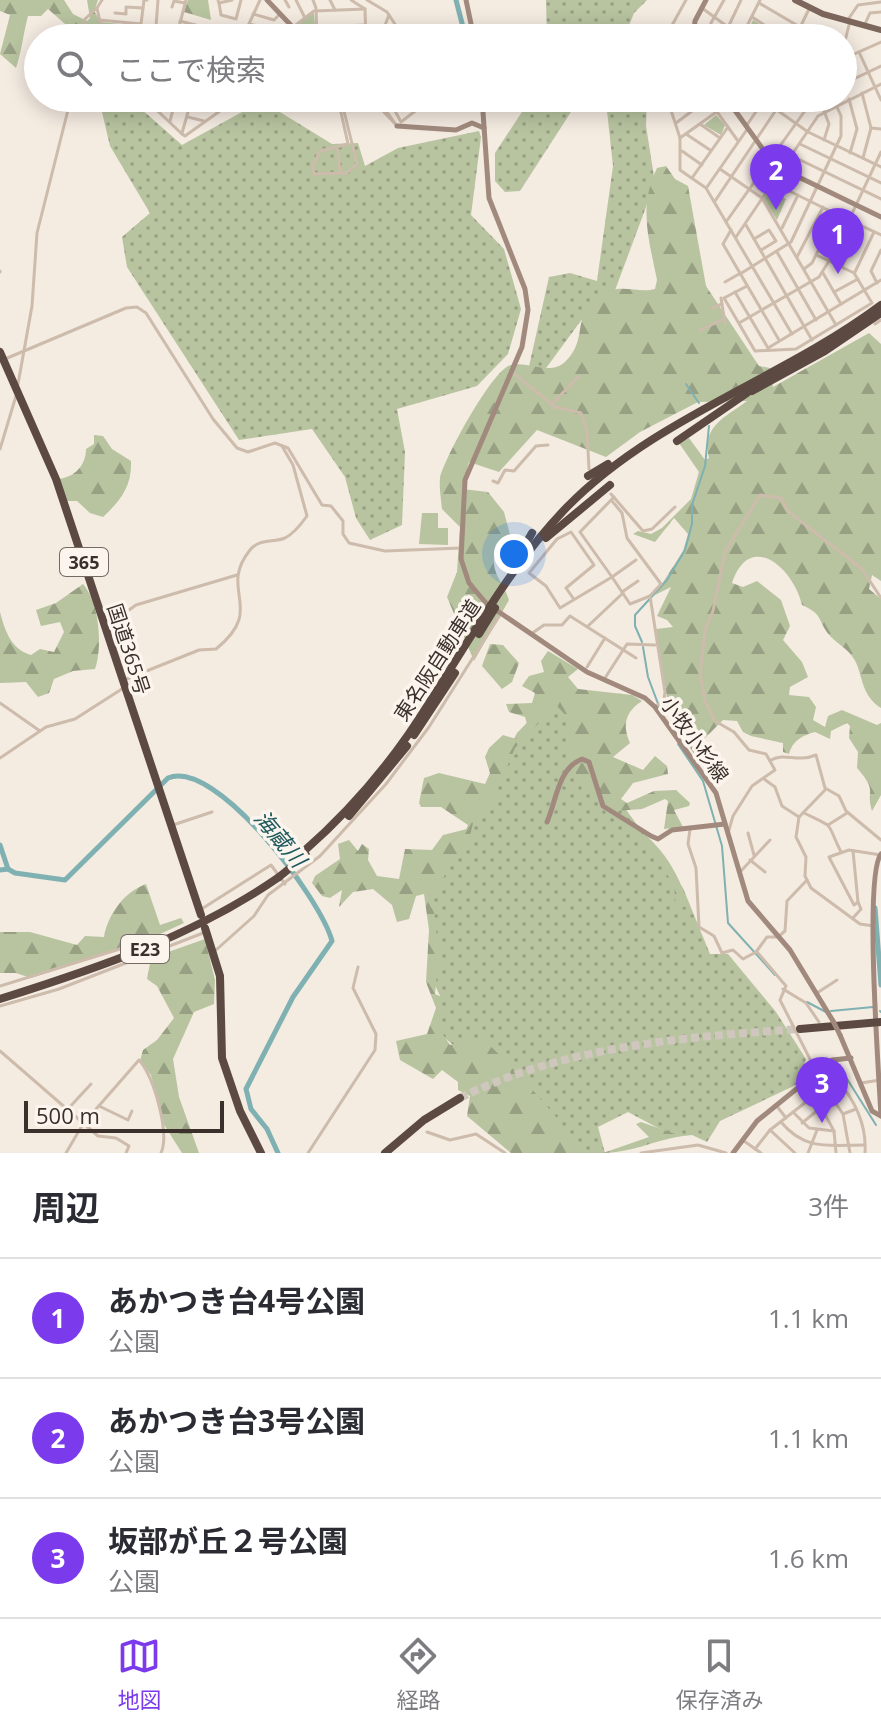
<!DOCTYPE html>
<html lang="ja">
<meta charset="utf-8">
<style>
body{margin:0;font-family:"Open Sans","Noto Sans JP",sans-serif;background:#f2f2f3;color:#2b2b33}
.scale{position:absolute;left:24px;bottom:20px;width:200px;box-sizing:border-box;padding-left:8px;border:4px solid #3b302b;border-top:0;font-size:22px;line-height:28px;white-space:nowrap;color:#3b302b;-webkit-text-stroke:6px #fbf5ee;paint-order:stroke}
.you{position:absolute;left:514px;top:554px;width:28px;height:28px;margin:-20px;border:6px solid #fff;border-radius:50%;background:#1a73e8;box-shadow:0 0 0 12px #1a73e833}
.badge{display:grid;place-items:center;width:52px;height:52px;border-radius:50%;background:#7c3aed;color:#fff;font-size:26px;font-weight:700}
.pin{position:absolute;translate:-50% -66px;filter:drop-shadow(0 2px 4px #0008)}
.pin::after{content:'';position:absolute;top:42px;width:28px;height:24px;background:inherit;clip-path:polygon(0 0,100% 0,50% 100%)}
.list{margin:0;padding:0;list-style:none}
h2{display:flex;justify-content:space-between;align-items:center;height:104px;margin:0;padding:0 32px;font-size:34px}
h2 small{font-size:26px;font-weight:400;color:#7c7c81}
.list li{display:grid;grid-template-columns:52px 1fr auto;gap:24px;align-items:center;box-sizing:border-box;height:120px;padding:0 32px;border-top:2px solid #e1e1e2}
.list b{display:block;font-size:30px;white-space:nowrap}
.list p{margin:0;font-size:26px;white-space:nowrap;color:#7c7c81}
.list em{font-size:26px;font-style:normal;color:#7c7c81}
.icon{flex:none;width:44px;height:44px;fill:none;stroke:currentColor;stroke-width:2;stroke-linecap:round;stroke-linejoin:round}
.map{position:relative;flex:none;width:881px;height:1153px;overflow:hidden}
.search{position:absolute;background:#fff;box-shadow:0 4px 20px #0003;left:24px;right:24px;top:24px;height:88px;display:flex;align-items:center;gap:20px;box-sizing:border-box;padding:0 28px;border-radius:44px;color:#7c7c81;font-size:30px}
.sheet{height:464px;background:#fff}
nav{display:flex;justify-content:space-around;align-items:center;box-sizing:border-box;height:112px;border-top:2px solid #e1e1e2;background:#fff;font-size:22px;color:#7c7c81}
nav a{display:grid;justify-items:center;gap:4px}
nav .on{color:#7c3aed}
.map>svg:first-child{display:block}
.grass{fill:url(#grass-dots)}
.forest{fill:url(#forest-firs)}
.park{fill:#b8c4a0}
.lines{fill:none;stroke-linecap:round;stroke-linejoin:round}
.stream{stroke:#7fb0b2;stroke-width:2}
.river{stroke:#7fb0b2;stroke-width:5}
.highway-tunnel{stroke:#cfc6bd;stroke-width:8;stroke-dasharray:8 4;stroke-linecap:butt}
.street{stroke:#cdbbac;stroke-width:3}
.secondary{stroke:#a18a7d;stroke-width:5}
.primary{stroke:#7d675c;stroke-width:6}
.highway{stroke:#5c4a42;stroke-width:8}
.street-bridge{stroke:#cdbbac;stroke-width:3}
.secondary-bridge{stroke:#a18a7d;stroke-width:5}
.highway-bridge{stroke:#5c4a42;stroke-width:8}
.labels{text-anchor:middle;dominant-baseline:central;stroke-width:7;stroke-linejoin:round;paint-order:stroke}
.shield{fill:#fbf5ee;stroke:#756b66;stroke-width:2}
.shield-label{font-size:18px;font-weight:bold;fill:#3b302b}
.street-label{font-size:20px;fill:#3b302b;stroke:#fbf5ee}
.water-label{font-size:22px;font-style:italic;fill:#1f5a5e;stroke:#fbf5ee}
</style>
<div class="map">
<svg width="881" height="1153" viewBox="0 0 881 1153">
<defs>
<pattern id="grass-dots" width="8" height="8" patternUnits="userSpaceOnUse" patternTransform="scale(2)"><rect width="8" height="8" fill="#b8c4a0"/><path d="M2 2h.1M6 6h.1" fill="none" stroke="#97a083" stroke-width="1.8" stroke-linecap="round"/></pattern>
<pattern id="forest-firs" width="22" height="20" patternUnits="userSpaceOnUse" patternTransform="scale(2)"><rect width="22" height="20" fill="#b8c4a0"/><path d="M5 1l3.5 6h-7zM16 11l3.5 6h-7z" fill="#97a083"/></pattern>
</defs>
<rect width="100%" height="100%" fill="#f4ebe1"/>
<g class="grass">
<path d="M546 0H647L634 13 624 38H547Z"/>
<path d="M115 98 131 100 182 145 262 101 332 144 358 143 365 166 398 148 479 131 481 137 471 215 504 249 521 309 508 354 477 386 397 409 405 452 402 525 370 540 356 518 345 477 312 429 239 440 127 267 122 237 150 213 110 146 101 108Z"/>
<path d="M531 98H580L520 191 505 192 495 181V153Z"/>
<path d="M586 98H647L646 126 655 183 614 293 588 311 541 375 528 371 549 277 570 273 597 281 613 166 607 111Z"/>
<path d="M553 696 579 709 611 789 683 888 710 954H728L776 1012 806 1059 798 1084 720 1121 707 1142 692 1135 675 1137 628 1112 598 1127 605 1153H585L441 1035V998L434 983 430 897 517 733Z"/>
</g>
<g class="forest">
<path d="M0 0H64L73 14 87 21 90 18 87 0H98L94 11 101 22 157 28V38H81L48 9 41 16H28C23 35 22 50 16 68L0 54 10 15 0 11Z"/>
<path d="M188 0H208L211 20 184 12Z"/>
<path d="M666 166 675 179 688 186 706 286 759 366 770 368 773 387 869 333 881 344V581L872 575 869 589 881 599V708C860 695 863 673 854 659 848 649 838 644 831 637 817 622 825 615 802 605 794 569 750 529 732 583L743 587 757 581 781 600 790 626 783 640 802 662 808 677 790 687 789 695 809 697 816 707 813 720 825 727 828 716 842 710 877 725 881 723V795L872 811C865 789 879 793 857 768L858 752 849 738 850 726 847 723 831 731 830 739 815 732C803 735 792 741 789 754L783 752V743L751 736 743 732 737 721 723 720 704 739V755L697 758 681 734 683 717 667 698 656 629 673 627 667 620 657 616 671 587 655 595 683 551 688 534 674 518 655 542 633 534 638 531 651 534 662 528 691 499 699 472 679 443 689 438 705 460 709 458C701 426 726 417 747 401L698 402 640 432 606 457 537 430 499 472 469 462 462 489 488 492 504 512 512 542 495 551C490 574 503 580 509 600L474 661 447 597 457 572 460 527 442 509C441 499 439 487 440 478 444 459 493 368 511 365 529 361 549 376 565 362 593 336 565 306 612 290 626 286 641 293 655 289L657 280C649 239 638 208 657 168Z"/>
<path d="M94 435 103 436 112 449 131 461C132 487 120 501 103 517L90 513 77 501H66L59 479C75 477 86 465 86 449L94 444Z"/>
<path d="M83 584C99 602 103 646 95 669L73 671 54 679 49 693 38 697 26 682 0 683V612C5 631 11 649 31 655L40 649 54 652 64 632 60 622 41 626 36 610 56 603Z"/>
<path d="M490 644 503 645 519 663 512 682 502 689 482 666Z"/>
<path d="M548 651 578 669 568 677 578 689 632 695 642 701C625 712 622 725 630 743L613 757 643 770 655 756 667 766 668 774 633 783 621 799 627 803 654 791 676 790 690 803 689 806 674 810 683 827 664 829 668 801 665 799 642 809 616 811C656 841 672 857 689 905L676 910 674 884 636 831 607 814 595 797 582 789 565 746 570 720 556 705 515 748 495 795 473 823 468 844 456 856 432 897 439 953 435 994 442 997V1033L450 1045 481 1037C520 1074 552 1111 586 1153H511L467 1116 470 1096 458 1090V1082L442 1070 433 1079 400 1060 396 1041 427 1034 436 1008 426 982 429 930 424 894 416 896 409 919 397 922 392 905 373 889 353 892 339 907 342 890 330 898 322 896 312 883 315 876 340 859 338 844 349 840 358 851 362 844 369 849 368 860 377 876 399 879 405 849 432 850 443 835 467 829 468 825 441 807H421L419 803 424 778 439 773 485 784 490 773 485 757 489 748 503 735 516 739 527 724 525 717 509 712 506 704 532 703 535 693 522 686 529 676 544 672 541 661Z"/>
<path d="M146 884 160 925 181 918 184 923 145 941 31 978 16 973H0V932H30L77 945 85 936 104 937C108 914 124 892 146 884Z"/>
<path d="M205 939 215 980 214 1004 194 1012 173 1059 179 1097 199 1153H182L163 1123 151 1075 140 1061 143 1050 157 1040 174 1018 157 986 147 979 151 958Z"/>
<path d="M641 1122 681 1136C654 1141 629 1153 603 1153L649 1137 636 1124Z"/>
</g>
<g class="park">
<path d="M314 13 316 38H306L295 25Z"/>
<path d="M753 20 777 35 775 38 745 37Z"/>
<path d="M716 115 725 125 721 135 704 125Z"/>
<path d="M769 191 786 199 777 220 764 199Z"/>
<path d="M422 513H438V528H448V545L419 544Z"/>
</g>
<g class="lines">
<g class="stream">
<path d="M456 106H466L465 98"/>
<path d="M686 384 699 403"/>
<path d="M642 642 635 626V615L667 580 685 550 692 524V505L705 466 709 426"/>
<path d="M643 647 648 677 660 709"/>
<path d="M672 728 680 738"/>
<path d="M678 744 703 781 722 846 728 923 775 975"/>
<path d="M807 1002 826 1012"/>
<path d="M831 1011 873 1007"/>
<path d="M880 1011 881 1012"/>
<path d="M837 1063 876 1125"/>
</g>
<g class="river">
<path d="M456 0 463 27 457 38"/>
<path d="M0 845 8 869 15 873 65 880 168 778C216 758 321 899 332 941L293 997 246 1089 251 1109 267 1129 278 1153"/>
<path d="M0 870 8 869"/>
<path d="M875 908 881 985"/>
</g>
<path class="highway-tunnel" d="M460 1098C564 1046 685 1037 800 1029"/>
<g class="street">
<path d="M102 0 97 8 100 22 114 38"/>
<path d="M218 0 219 3 232 0"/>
<path d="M285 0 289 7"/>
<path d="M296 0 304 16"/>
<path d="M313 0 316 8 317 38"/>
<path d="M330 0 335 10"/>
<path d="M351 0 365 9"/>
<path d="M367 0 387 12 404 38"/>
<path d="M219 3 221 15 236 19 241 0"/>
<path d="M759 3 800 27 833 38"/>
<path d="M172 7 174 1 185 3"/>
<path d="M702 8 743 38"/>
<path d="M365 10 366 38"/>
<path d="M115 13 126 14V7L143 8"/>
<path d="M253 14 274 20 279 15"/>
<path d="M752 17 784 38"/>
<path d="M99 20 141 24 144 0H147"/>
<path d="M180 21 244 38"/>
<path d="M847 21 858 5 881 2"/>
<path d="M249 24 271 29 279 38"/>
<path d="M865 24 870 13 881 12"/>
<path d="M156 26 158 0"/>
<path d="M334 26 335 38"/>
<path d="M317 27 366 25"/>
<path d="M671 27 675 38"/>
<path d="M243 37 260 0"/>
<path d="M80 38 85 19 97 8"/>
<path d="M176 38 186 0"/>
<path d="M192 38 195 25"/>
<path d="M208 38 210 29"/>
<path d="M279 38 314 11 365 9"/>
<path d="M380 38 389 15"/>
<path d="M665 38 686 0"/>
<path d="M708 38 711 23 724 0"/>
<path d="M723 38 741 0"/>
<path d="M741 38 760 0"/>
<path d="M795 38 809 9"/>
<path d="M859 52 881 100"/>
<path d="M850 56 845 41 850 21"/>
<path d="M843 59 881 42"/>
<path d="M843 84 881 66"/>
<path d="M862 93 871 128 863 158"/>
<path d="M144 98 182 134"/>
<path d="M175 98 221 110"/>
<path d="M346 98 340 108 348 144 320 151 313 166 314 174 346 173 357 164 344 111 353 98"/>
<path d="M371 98 397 126"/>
<path d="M377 98 397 126"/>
<path d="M388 98 401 122 432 98"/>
<path d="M667 98 680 138V170L706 188 792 334"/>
<path d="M707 98 738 141"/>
<path d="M849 99 857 129 850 153"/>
<path d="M391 105 414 111"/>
<path d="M671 107 684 98"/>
<path d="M157 110 160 98"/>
<path d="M777 110 808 132 881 167"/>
<path d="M736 111 745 98"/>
<path d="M824 111 829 124 824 140"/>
<path d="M188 117 204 121"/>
<path d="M170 121 176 98"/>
<path d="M676 123 708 99"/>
<path d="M700 124 720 138"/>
<path d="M747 125 765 98"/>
<path d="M871 128 881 129"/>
<path d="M182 133 192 98"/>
<path d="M182 134 185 136 238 98"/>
<path d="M686 134 710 150"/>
<path d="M680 138 729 103"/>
<path d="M800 144 881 183"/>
<path d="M338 150 340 174"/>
<path d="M682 151 702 165"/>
<path d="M881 152 849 220 881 235"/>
<path d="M792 156 881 199"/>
<path d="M720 169 762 198 836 325"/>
<path d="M692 178 728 127"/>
<path d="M773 183 836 214"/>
<path d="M707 187 748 128"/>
<path d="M715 201 784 98"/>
<path d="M726 222 814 98"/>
<path d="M746 225 812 340"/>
<path d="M782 228 798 195"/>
<path d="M731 230 723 244 779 340"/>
<path d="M736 237 818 116 881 84"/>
<path d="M754 239 769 230 776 241 761 250"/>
<path d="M777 252 816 320"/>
<path d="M797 257 823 207"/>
<path d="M842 266 862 226"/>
<path d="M804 269 812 263 836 214 849 220 829 261 816 255"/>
<path d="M0 272V271"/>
<path d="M855 272 874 232"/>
<path d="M823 273 841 304"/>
<path d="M740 274 791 242 841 136V116L833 98"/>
<path d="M725 282 739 274"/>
<path d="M877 283 871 271 881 250"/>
<path d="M735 292 768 348"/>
<path d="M834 292 858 279"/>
<path d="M721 298 725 323"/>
<path d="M712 308 722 304"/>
<path d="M739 323 819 277 829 261 854 273 872 303 796 349 755 351 724 298 747 286"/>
<path d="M875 324 881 320"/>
<path d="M700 330 724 319"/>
<path d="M768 348 881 280"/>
<path d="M5 359 126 308 137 307 146 313 213 419 237 448 248 452 275 443 288 448 322 505 331 506 343 521V534L349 543 385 551 461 548"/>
<path d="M513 373 555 407 581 413 587 431 589 469"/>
<path d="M18 384 32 306 37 233 71 98"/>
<path d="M552 404 578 377"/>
<path d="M0 449 16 396"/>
<path d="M493 481 498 483 505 470 514 471 536 446 548 445"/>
<path d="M611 494 643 531 652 529 675 507"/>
<path d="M612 501 622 513 627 538 661 584 650 596 665 692 664 700 655 707"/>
<path d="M636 560 612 577 630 604 650 596"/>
<path d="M622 592 638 581"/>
<path d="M573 598 566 588 594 565 571 532 557 539 529 573 546 586 560 608 612 577 580 532 614 497"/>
<path d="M108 625 136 605 237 575"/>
<path d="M588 626 623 593"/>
<path d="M531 634 544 625H562L570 616 636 658"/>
<path d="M587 667 605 638"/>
<path d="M605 678 627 644 655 645"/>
<path d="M124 680 199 650 216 649C267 608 217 591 250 550 260 538 273 543 285 538 293 534 302 523 307 516L293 465 282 446"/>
<path d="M0 703 40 731"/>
<path d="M0 758 46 727 75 719 125 687"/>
<path d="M771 760C786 752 796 763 816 755L825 788 839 796 846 811 881 840"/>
<path d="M764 779 775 787 782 806 799 817"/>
<path d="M825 790 799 817 796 837 806 857 805 876 811 888 860 924 874 926"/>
<path d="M804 813C837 829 825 820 841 852"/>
<path d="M173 825 212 812"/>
<path d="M828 825 847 813"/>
<path d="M690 829 688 844 696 868 699 927 714 936 722 953 733 950 743 959 756 952 767 937H778L785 931 787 901 807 880"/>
<path d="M729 830 733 816 752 786 775 770 766 754 749 750 734 732 715 721 705 701 700 674 705 630 713 611 725 552 760 495 781 498 789 512 862 569 881 598"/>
<path d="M748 833 754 855"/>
<path d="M853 851 858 902"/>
<path d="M750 860 765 872"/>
<path d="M741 871 770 840"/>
<path d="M200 910 271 865 285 884"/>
<path d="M853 918 861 909 858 902 854 905 829 857 849 850 881 855"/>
<path d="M216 950 254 916 268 895 320 856 386 784 429 727 500 615"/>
<path d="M757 952 786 986 780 1000 817 1073"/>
<path d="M0 986 123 948"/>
<path d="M783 989 806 1003 819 1022"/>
<path d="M817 993 837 980"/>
<path d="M0 1006 59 989 203 933"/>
<path d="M0 1051 98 1136 116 1138 129 1146 126 1153"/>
<path d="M816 1074 843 1114 850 1153"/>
<path d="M861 1083 880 1080"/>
<path d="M825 1087 836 1078C854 1099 867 1125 865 1153"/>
<path d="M776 1105 786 1118"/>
<path d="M99 1106 128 1120 132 1111"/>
<path d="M67 1110 91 1084"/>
<path d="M793 1112 809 1128 834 1131 815 1096"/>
<path d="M843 1114 856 1109"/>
<path d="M781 1122C805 1151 829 1145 864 1145"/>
<path d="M802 1123 823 1106"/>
<path d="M770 1130 795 1153"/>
<path d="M834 1131 836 1153"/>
<path d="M427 1132 450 1140 476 1134 505 1153"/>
<path d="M744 1141 761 1153"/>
<path d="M755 1149 770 1130 824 1088"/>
<path d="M66 1153 83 1124 139 1060C154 1077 170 1133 161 1153"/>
<path d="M308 1153 375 1050 376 1034 353 988 358 967"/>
<path d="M641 1153 698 1145 726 1153"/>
<path d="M808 1153 817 1130"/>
</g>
<g class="secondary">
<path d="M267 0 303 38"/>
<path d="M466 0 474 38"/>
<path d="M693 38 695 21 706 0"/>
<path d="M482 98 489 198 525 289 528 310 522 347 465 480 461 559 469 583 486 603"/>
<path d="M726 98 770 159 782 169 881 217"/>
<path d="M397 126 456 130 472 123 484 128"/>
<path d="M499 612 587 672 645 698 655 707 716 793 748 901 790 950 833 1021"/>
<path d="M547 822C556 802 558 768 582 759L589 762 603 806 651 836 658 839 672 830 725 824"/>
<path d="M881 854C864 875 879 1076 881 1116"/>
<path d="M840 1035 872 1111 881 1116"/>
<path d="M733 1153 757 1121 832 1060 851 1058"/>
</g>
<path class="primary" d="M795 0 823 14 881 30"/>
<g class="highway">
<path d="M0 352 56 479 201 915"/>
<path d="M752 391 825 351 881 313"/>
<path d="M677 441 747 393"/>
<path d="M588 476 608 464"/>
<path d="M546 538 610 485"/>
<path d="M515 562 532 533"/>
<path d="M479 634 495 608"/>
<path d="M414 735 455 673"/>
<path d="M349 816 407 746"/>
<path d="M303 852C342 818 378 778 408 735 460 659 502 574 567 507 655 417 781 380 881 305"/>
<path d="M205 928 220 976 222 1058 240 1111 261 1153"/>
<path d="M0 999C98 968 194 936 279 877"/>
<path d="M800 1029 881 1022"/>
<path d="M385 1153 424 1120 460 1098"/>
</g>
<path class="street-bridge" d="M123 948 129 962"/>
<path class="secondary-bridge" d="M833 1021 840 1035"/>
<path class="highway-bridge" d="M279 877 306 855"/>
</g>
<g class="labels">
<g class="shield">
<rect x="60" y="548" width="48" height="28" rx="6"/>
<rect x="121" y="935" width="48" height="28" rx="6"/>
</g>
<g class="shield-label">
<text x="84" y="562">365</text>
<text x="145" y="949">E23</text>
</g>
<g class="street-label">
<text transform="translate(129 649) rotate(72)">国道365号</text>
<text transform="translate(437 660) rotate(-57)">東名阪自動車道</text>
<text transform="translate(695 739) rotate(54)">小牧小杉線</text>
</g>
<g class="water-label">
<text transform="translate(281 838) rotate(50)">海蔵川</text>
</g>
</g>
</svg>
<div class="scale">500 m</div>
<div class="you"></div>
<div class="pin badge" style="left:838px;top:274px">1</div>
<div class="pin badge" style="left:776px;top:210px">2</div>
<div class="pin badge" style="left:822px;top:1123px">3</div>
<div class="search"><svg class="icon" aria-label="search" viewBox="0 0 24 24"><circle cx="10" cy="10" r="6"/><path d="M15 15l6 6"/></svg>ここで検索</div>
</div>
<section class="sheet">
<h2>周辺<small>3件</small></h2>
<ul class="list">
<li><span class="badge">1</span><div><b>あかつき台4号公園</b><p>公園</p></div><em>1.1 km</em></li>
<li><span class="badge">2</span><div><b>あかつき台3号公園</b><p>公園</p></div><em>1.1 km</em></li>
<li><span class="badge">3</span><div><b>坂部が丘２号公園</b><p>公園</p></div><em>1.6 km</em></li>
</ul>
</section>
<nav>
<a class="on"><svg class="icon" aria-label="map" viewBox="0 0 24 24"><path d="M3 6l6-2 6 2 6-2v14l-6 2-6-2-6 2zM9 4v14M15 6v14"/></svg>地図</a>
<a><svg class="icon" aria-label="directions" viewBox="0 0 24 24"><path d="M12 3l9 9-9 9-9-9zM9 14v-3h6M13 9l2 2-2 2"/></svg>経路</a>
<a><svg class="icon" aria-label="saved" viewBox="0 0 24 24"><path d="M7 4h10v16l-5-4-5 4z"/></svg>保存済み</a>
</nav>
